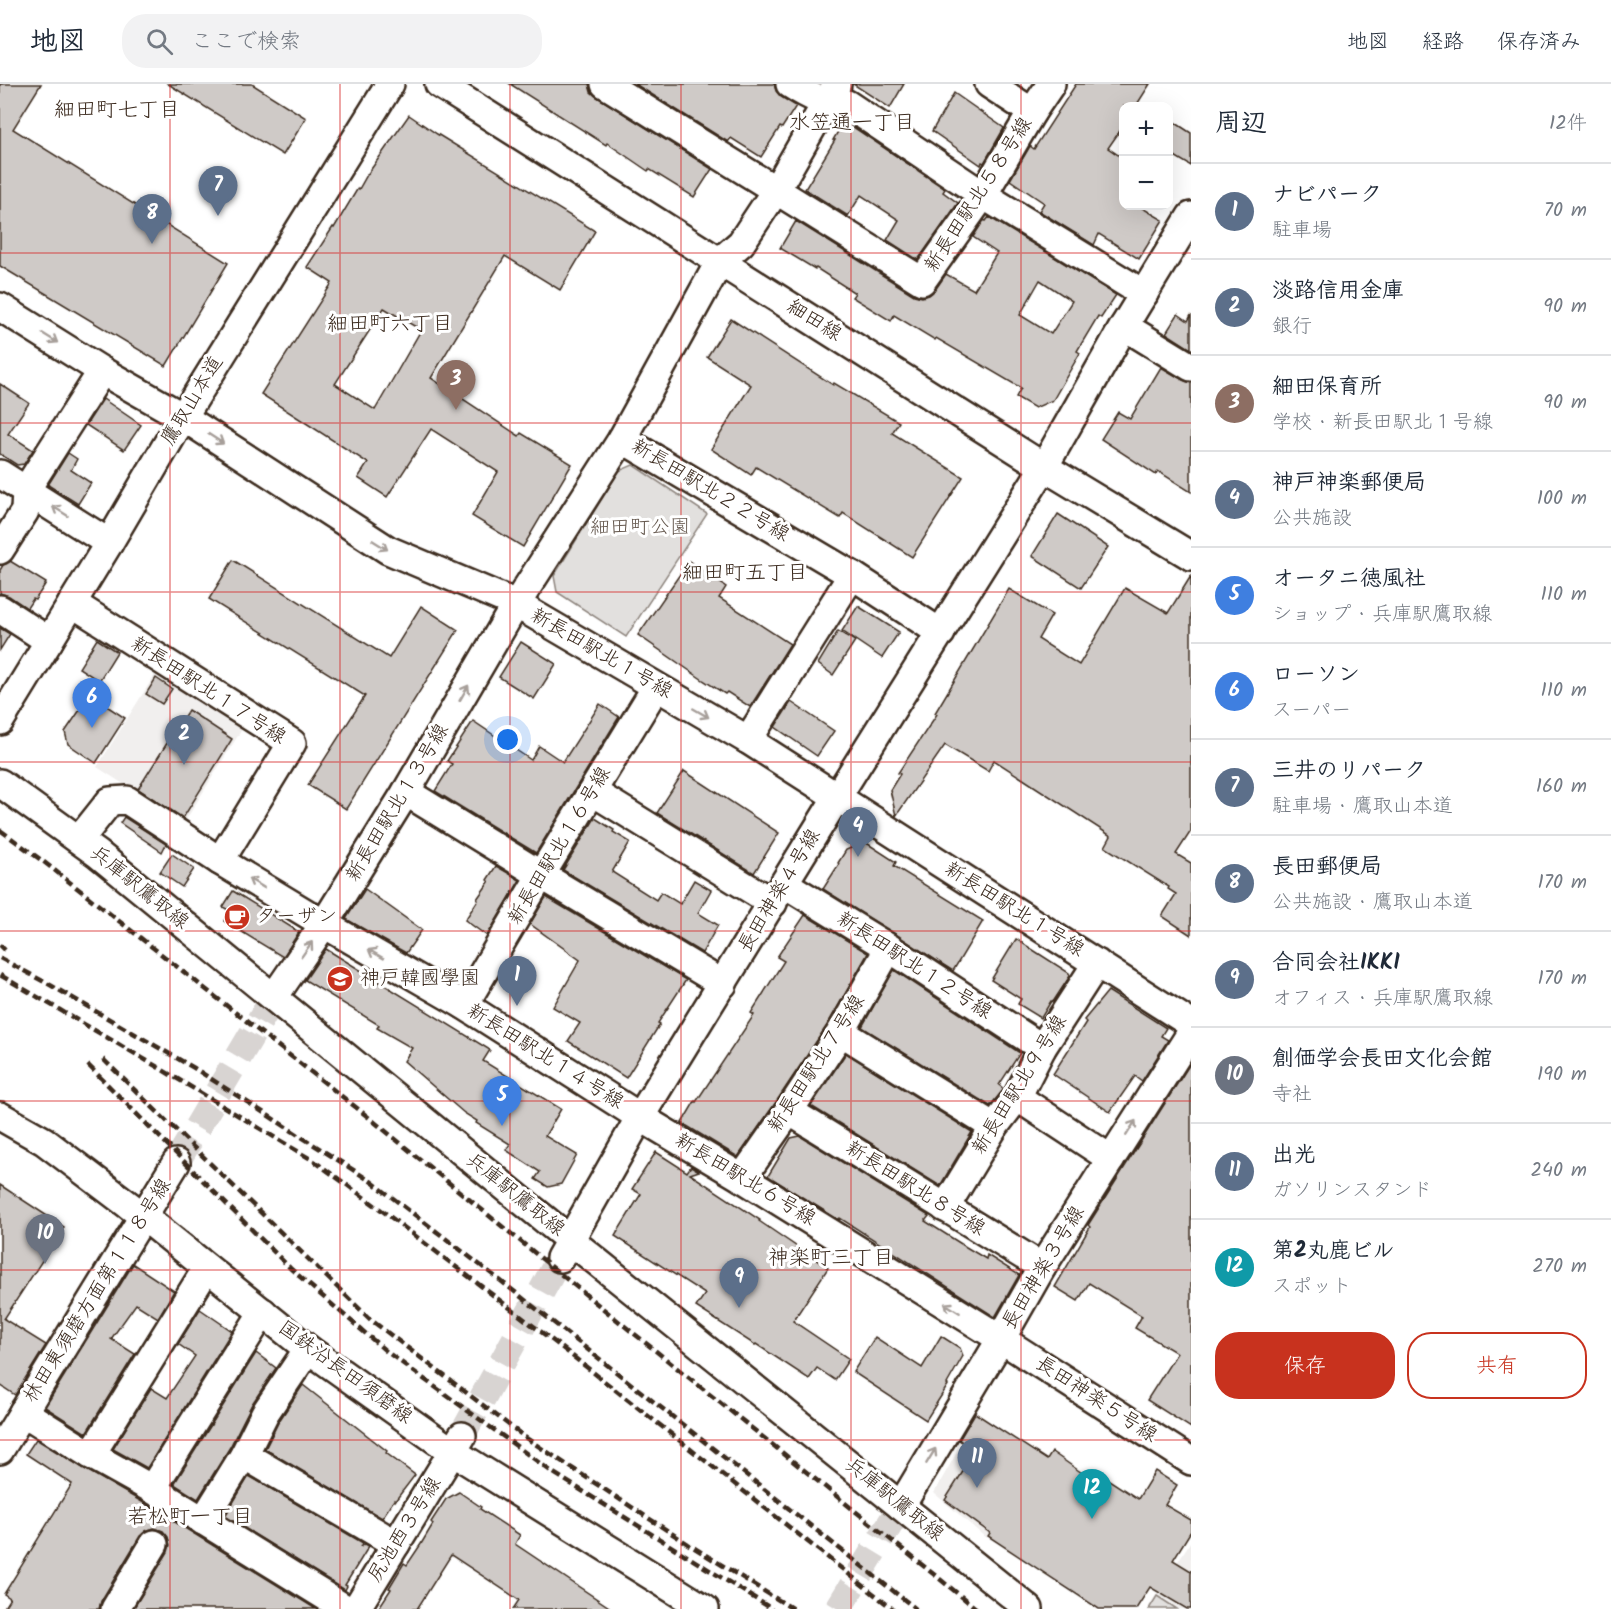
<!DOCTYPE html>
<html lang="ja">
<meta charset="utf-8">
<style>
body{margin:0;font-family:Kalam,"Klee One",sans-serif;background:#f2f2f3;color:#1f2937}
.controls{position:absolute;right:18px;top:18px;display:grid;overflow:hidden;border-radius:12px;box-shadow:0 6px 24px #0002}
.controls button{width:54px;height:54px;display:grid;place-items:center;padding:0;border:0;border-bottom:2px solid #e0e1e3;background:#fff;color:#1f2937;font:30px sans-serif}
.you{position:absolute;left:508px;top:656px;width:21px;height:21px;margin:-15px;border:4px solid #fff;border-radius:50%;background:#1a73e8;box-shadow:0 0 0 9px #1a73e833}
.badge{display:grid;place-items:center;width:39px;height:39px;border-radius:50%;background:#c8321e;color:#fff;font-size:20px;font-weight:700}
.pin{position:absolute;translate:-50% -50px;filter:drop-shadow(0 2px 3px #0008)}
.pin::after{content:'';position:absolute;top:32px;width:21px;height:18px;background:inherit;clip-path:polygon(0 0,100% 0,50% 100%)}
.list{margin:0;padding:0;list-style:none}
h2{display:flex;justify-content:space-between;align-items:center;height:78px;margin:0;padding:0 24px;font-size:26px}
h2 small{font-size:20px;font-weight:400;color:#747a83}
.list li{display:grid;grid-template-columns:39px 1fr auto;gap:18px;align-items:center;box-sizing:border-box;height:96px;padding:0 24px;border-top:2px solid #e0e1e3}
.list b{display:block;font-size:22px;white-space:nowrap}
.list p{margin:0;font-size:20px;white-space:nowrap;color:#747a83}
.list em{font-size:20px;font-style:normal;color:#747a83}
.actions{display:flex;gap:12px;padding:18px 24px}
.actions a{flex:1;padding:14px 0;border:2px solid #c8321e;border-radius:24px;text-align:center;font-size:21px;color:#c8321e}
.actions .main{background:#c8321e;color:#fff}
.icon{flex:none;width:33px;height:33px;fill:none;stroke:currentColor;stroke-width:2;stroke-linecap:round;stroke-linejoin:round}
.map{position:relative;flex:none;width:1191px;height:1525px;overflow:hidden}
header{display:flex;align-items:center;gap:36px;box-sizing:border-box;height:84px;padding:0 30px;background:#fff;border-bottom:2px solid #e0e1e3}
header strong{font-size:28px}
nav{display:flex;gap:33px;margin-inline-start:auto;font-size:21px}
.search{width:420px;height:54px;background:#f2f2f3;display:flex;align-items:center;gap:15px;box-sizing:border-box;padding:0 21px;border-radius:24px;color:#747a83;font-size:22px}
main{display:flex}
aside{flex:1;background:#fff}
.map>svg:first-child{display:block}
.built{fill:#f1efee}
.green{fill:#e2e0de;stroke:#8e857e;stroke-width:1.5}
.building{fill:#cfcac7;stroke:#3b2a1e;stroke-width:1.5;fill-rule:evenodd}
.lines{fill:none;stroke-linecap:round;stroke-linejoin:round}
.minor-tunnel{stroke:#d8d4d2;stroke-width:27;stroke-dasharray:27 14;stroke-linecap:butt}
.minor-casing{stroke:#3b2a1e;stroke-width:32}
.minor{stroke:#fff;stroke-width:27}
.rail{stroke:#3b2a1e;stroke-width:4.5;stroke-dasharray:9 4.5;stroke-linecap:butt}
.oneway{stroke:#a79f9a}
.grid{fill:none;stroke:#d62828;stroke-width:1.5;stroke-opacity:0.55}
.labels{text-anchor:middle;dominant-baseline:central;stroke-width:6;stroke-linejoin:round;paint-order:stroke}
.street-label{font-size:20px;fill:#3b2a1e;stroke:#fff}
.park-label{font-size:20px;fill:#65584e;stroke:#fff}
.poi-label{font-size:20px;fill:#3b2a1e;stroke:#fff;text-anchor:start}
.neighbourhood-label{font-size:21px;fill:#3b2a1e;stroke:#fff}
</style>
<header>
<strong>地図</strong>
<div class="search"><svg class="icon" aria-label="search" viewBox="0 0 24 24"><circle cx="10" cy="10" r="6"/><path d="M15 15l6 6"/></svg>ここで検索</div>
<nav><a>地図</a><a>経路</a><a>保存済み</a></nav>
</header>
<main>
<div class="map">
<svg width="1191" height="1525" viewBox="0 0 1191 1525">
<rect width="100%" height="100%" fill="#fff"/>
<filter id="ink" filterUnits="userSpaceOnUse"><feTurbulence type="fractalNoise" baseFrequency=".0167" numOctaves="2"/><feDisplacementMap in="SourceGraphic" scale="12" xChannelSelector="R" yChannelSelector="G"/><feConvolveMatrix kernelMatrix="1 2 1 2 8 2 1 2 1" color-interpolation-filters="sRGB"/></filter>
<g filter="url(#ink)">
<g class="built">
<path d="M157 587 244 642 184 739 97 683Z"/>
<path d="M961 1361 1021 1399 986 1454 934 1409Z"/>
<path d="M1191 1457V1525H1147Z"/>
</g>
<g class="green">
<path d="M633 381 707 430 626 553 557 508 554 492 619 387Z"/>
<path d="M1157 1512 1177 1525H1149Z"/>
</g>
<g class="building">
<path d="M0 0H41L13 45 228 179 166 282 0 182Z"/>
<path d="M168 0H252L306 34 283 71Z"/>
<path d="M510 0H589L591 8 597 13 712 85 694 113 649 85 648 87 607 59 606 61Z"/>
<path d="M635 0H774L776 7 781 13 796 22 782 44 780 43 761 73 731 54 728 58Z"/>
<path d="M853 0H904L890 24Z"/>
<path d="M1076 0H1150L1136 22H1124V41L1108 64 1124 75V122H1139L1163 136 1139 175 1099 150 1094 161 1039 127 1044 119 1010 96 1030 62 1034 65Z"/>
<path d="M954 9 1004 44 984 79 982 78 981 81 932 47Z"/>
<path d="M409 31 437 50 595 147 560 206 505 172 431 294 519 352 521 349 572 380 523 463 472 432 498 388 431 345 387 413 358 394 368 379 261 310 332 199 307 183 333 143 334 144 358 104 359 105 367 91ZM384 224 421 246 375 326 335 300Z"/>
<path d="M1168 34 1191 49V82L1168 68Z"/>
<path d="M844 37 945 105 943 108 958 119 918 176 887 156 899 136 861 111 848 132 805 105 835 56H833Z"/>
<path d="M989 133 1116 211 1101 234 1098 232 1077 267 1080 269 1053 316 1035 324 1016 313 1021 304 936 254 935 256 894 231 891 237 852 213 855 209 816 184 815 185 780 164 796 137 914 211 922 213 929 211 935 206 946 190 974 206 997 169 973 153 984 136 986 137ZM1040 196 1072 217 1051 250 1020 231Z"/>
<path d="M1178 230 1188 237 1191 231V265L1166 249Z"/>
<path d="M731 235 833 301 834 299 899 338 892 349 963 393 912 473 843 429 840 434 756 383 751 391 711 365 751 301 707 273Z"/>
<path d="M1161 283 1183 296 1191 299V408L1158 387 1156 391 1101 355 1118 328 1130 335Z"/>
<path d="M0 300 29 319 8 350 33 366 24 380 17 381 0 370Z"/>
<path d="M103 315 141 341 124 366 86 341Z"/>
<path d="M68 369 77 375 71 386 91 399 78 420 48 401Z"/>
<path d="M1058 430 1108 463 1081 504 1032 472Z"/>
<path d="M233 476 389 574 421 522 458 546 346 725 308 701 365 612 209 515Z"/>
<path d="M10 477 46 499 35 516 33 515 27 524 9 512 0 509V486L3 481Z"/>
<path d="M689 477 726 503 719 514 790 560 750 623 727 608 725 610 703 596 638 551Z"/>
<path d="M1191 492V747L1176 770 1191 779V851L1162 832 1176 810 1168 805 1169 803 1105 763 1111 752 994 676 988 687 945 661 896 732 890 706 900 690 898 689 937 630 935 629 1009 505 1052 531 1038 555 1079 581 1125 504 1168 529Z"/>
<path d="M858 522 899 548 882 574 842 547Z"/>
<path d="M0 544 10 550 0 566Z"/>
<path d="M838 547 855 557 833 591 818 580Z"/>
<path d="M97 555 117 568 99 597 79 584Z"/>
<path d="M521 558 556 580 534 615 499 593Z"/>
<path d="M156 594 172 605 162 620 146 610Z"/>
<path d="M90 611 125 634 96 679 68 660 65 648Z"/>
<path d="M791 618 834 647 817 672 775 643Z"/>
<path d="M600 620 619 633 536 769 435 707 452 680 447 677 473 637 531 676 539 662 563 678Z"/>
<path d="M188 626 232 655 183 734 138 705Z"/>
<path d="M684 687 779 749 754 789 657 729Z"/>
<path d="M124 733 166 760 162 768 120 739Z"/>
<path d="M595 734 614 746 613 748 630 758 612 788 656 816 661 808 680 820 694 796 711 806 698 829 718 841 702 869 563 786Z"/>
<path d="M865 758 896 778 894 782 983 837 953 887 823 805 839 780 838 779 846 766Z"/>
<path d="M172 770 194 785 182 803 160 788Z"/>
<path d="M496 782 520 796 487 852 465 836 478 816 477 815 489 798 487 796Z"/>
<path d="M365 805 422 846 406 869 346 835Z"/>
<path d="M233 807 299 848 283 873 224 837 230 827 223 823Z"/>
<path d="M546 813 686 896 658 939 660 940 626 994 568 957 580 939 553 923 580 876 530 840Z"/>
<path d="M805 831 868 869 828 940 776 1018 738 1073 682 1039 695 1017 696 1018 754 931 751 929 784 877 777 873Z"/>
<path d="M1016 855 1069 889 1070 892 1053 918 1051 917 1041 934 1018 920 1021 915 991 896Z"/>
<path d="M326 865 490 966 483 977 561 1025 545 1052 577 1071 561 1100 548 1103 535 1095 540 1088 506 1066 510 1060 476 1039 477 1037 464 1029 404 977 412 964 377 944 379 941 305 896Z"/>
<path d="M894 886 1020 969 999 1001 1004 1005 990 1022 862 943Z"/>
<path d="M1108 907 1166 944 1161 952 1168 956 1142 997 1135 992 1110 1028 1053 990 1086 938 1084 936Z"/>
<path d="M846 969 972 1048 940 1102 811 1022Z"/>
<path d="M1191 978V1344L1147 1316 1177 1269 1135 1244 1142 1232 1089 1199 1078 1217 1055 1203 1090 1143 1088 1141Z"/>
<path d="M800 1052 929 1132 925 1137 966 1163 986 1175 987 1171 1019 1191 995 1233 840 1134 839 1136 768 1092 791 1054Z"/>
<path d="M656 1068 687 1088 691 1082 699 1087 690 1090 760 1136 759 1137 828 1184 793 1237 849 1275 835 1296 817 1284 809 1295 756 1260 755 1261 696 1223 705 1210 615 1152 641 1110 632 1105Z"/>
<path d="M0 1101 64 1143 4 1235 46 1261 15 1311 0 1301Z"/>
<path d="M133 1180 174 1207 158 1234 136 1220 111 1255 135 1270 86 1349 45 1323Z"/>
<path d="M200 1225 232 1247 147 1384 113 1365 151 1304 167 1314 195 1272 178 1260Z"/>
<path d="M941 1252 960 1264 963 1272 947 1300 948 1301 926 1336 853 1288 875 1253 922 1284Z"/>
<path d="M256 1269 276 1284 252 1320 230 1363 198 1415 174 1400Z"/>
<path d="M303 1301 387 1367 386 1369 415 1391 395 1417 394 1416 382 1434 265 1365 279 1337Z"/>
<path d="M975 1329 1047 1376 1052 1368 1095 1398 1100 1390 1138 1415 1155 1387 1177 1401 1165 1421 1191 1436V1447L1173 1476 1191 1487V1525H1187L1150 1503 1136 1525H1099L988 1452 990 1449 945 1416 976 1367 959 1356Z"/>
<path d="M36 1355 83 1384 144 1419 316 1525H133L168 1468 170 1461 168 1453 163 1447 154 1444 146 1447 140 1452 101 1517 99 1525H3L10 1514 4 1510 72 1400 26 1370Z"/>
<path d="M249 1392 363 1459 361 1463 365 1460 369 1462 345 1501 347 1502 345 1506 225 1432Z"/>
<path d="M459 1408 481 1423 480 1425 520 1451 515 1460 612 1525H513L519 1516 451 1471 417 1525H378L391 1505 389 1504 404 1479 407 1481 421 1460 433 1440 431 1438 446 1415Z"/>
</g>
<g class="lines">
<g class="minor-tunnel">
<path d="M176 1079 274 913"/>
<path d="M462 1351 560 1174"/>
<path d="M838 1525 901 1422"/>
</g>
<defs>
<g id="minor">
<path d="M439 0 1044 383 1191 472"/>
<path d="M605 0 922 197 983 111 1032 28 1051 0"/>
<path d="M790 0C812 14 821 18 847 20L983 111 1144 210"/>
<path d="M837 0 776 106 741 159 720 177 622 355 852 491 941 549"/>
<path d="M989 0 1032 28"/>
<path d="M0 223 102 287 183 333 388 466 516 520 748 656 1191 940"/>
<path d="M1124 242 1191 283"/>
<path d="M0 390 109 459"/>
<path d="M0 466 25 427 26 406 102 287"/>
<path d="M72 519 292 659 220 777"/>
<path d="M0 525 49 557"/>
<path d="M0 637 109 459 183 333 390 0"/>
<path d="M748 656 852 491"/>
<path d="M0 699 98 770 570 1156 1029 1525"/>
<path d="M406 708 541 791 723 900"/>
<path d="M593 708 773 819"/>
<path d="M79 756 110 717 127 716 220 777 324 840 464 921 640 1033 742 1094 1001 1255 1191 1377"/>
<path d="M785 800 889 864 1042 964"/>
<path d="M274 913 324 840 406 708 510 530 622 355"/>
<path d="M464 921 541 791 656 603"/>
<path d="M841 948 994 1043"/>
<path d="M1017 1013 1111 1075"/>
<path d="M789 1027 1042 1183"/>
<path d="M0 1032 44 1057 143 1132 308 1265 453 1368 705 1525"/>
<path d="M742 1094 789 1027 841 948 889 864"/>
<path d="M945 1124 994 1043 1017 1013 1042 964 1097 879"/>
<path d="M560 1174 640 1033 837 713 1044 383 1124 242 1191 132"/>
<path d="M23 1328 91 1371 152 1405 346 1525"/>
<path d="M0 1366 176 1079"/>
<path d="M91 1371 207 1184"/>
<path d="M244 1371 396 1460"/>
<path d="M152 1405 263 1228"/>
<path d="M901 1422 1001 1255 1042 1183 1191 949"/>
<path d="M203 1437 244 1371 265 1329 308 1265"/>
<path d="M115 1525 154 1460"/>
<path d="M356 1525 462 1352"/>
</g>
</defs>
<use href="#minor" class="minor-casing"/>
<use href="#minor" class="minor"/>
<g class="rail">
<path d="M0 746 44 778 372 1036 596 1219 977 1525"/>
<path d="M0 861 5 866"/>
<path d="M0 874 52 902 194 984 372 1098 501 1197 916 1525"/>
<path d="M0 891 161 985 314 1077 380 1125 561 1263 893 1525"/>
<path d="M103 975 371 1236 526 1354 688 1460 793 1525"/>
<path d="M88 981 291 1185 387 1268 552 1388 772 1525"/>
</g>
</g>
<defs><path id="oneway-shaft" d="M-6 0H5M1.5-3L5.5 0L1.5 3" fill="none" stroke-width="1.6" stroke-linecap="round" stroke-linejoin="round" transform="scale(1.5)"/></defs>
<g class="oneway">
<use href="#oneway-shaft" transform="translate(50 254) rotate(32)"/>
<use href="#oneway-shaft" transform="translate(216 355) rotate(33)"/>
<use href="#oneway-shaft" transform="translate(60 427) rotate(-148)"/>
<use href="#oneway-shaft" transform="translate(380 461) rotate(32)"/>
<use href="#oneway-shaft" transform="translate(464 609) rotate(-60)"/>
<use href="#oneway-shaft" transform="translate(701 629) rotate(30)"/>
<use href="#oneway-shaft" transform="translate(256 799) rotate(-149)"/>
<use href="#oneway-shaft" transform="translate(307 865) rotate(-55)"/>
<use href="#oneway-shaft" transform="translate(376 870) rotate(-150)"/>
<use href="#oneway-shaft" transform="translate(1131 1044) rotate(-58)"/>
<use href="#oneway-shaft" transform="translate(952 1224) rotate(-148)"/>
<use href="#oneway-shaft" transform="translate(931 1372) rotate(-59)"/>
</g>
</g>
<path class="grid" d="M170 0V1525M340 0V1525M510 0V1525M681 0V1525M851 0V1525M1021 0V1525M0 169H1191M0 339H1191M0 508H1191M0 678H1191M0 847H1191M0 1017H1191M0 1186H1191M0 1356H1191"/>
<defs>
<symbol id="cafe-disc" viewBox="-11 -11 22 22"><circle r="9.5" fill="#c8321e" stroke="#fff"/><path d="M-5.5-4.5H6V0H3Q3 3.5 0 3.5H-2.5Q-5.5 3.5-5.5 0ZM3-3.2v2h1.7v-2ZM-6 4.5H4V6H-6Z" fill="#fff"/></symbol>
<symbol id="school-disc" viewBox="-11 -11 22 22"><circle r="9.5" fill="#c8321e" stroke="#fff"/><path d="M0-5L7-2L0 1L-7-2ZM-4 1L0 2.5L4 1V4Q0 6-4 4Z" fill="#fff"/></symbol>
</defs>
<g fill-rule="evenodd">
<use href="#cafe-disc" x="222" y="818" width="30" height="30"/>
<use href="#school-disc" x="325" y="880" width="30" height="30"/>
</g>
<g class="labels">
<g class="street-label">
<text transform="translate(979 111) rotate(-57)">新長田駅北５８号線</text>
<text transform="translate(814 237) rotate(32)">細田線</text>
<text transform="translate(193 317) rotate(-59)">鷹取山本道</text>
<text transform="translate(710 407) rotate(31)">新長田駅北２２号線</text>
<text transform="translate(601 570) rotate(30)">新長田駅北１号線</text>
<text transform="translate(208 607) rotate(33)">新長田駅北１７号線</text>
<text transform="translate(398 719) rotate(-59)">新長田駅北１３号線</text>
<text transform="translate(560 762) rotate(-59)">新長田駅北１６号線</text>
<text transform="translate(139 804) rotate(39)">兵庫駅鷹取線</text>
<text transform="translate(780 807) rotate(-59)">長田神楽４号線</text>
<text transform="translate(1014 826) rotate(32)">新長田駅北１号線</text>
<text transform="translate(914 882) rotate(33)">新長田駅北１２号線</text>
<text transform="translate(545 973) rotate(32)">新長田駅北１４号線</text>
<text transform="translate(817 980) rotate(-57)">新長田駅北７号線</text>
<text transform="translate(1020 1001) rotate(-58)">新長田駅北９号線</text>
<text transform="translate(745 1096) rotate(31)">新長田駅北６号線</text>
<text transform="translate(915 1105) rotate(32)">新長田駅北８号線</text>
<text transform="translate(515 1111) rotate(39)">兵庫駅鷹取線</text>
<text transform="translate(1044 1184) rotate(-59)">長田神楽３号線</text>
<text transform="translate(98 1207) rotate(-58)">林田東須磨方面第１１８号線</text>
<text transform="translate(345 1289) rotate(36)">国鉄沿長田須磨線</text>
<text transform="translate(1096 1316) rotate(33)">長田神楽５号線</text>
<text transform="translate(894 1416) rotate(39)">兵庫駅鷹取線</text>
<text transform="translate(405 1446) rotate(-58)">尻池西３号線</text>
</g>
<g class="park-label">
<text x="640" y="444">細田町公園</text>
</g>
<g class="poi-label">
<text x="256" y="833">ターザン</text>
<text x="360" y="895">神戸韓國學園</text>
</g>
<g class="neighbourhood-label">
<text x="117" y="26">細田町七丁目</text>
<text x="852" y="39">水笠通一丁目</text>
<text x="390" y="240">細田町六丁目</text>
<text x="745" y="489">細田町五丁目</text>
<text x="831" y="1174">神楽町三丁目</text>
<text x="190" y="1433">若松町一丁目</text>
</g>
</g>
</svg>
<div class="controls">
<button>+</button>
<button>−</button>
</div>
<div class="you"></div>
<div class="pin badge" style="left:517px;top:922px;background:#5c6f8a">1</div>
<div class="pin badge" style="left:184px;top:681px;background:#5c6f8a">2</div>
<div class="pin badge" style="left:456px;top:326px;background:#8d6e63">3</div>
<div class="pin badge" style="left:858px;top:773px;background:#5c6f8a">4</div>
<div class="pin badge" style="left:502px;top:1042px;background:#3f7fe0">5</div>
<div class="pin badge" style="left:92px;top:644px;background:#3f7fe0">6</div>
<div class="pin badge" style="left:218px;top:132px;background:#5c6f8a">7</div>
<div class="pin badge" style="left:152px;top:160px;background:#5c6f8a">8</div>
<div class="pin badge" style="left:739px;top:1224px;background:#5c6f8a">9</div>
<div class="pin badge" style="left:45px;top:1180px;background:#6b7280">10</div>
<div class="pin badge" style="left:977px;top:1404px;background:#5c6f8a">11</div>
<div class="pin badge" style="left:1092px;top:1435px;background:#0f9aa8">12</div>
</div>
<aside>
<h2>周辺<small>12件</small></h2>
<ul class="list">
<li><span class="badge" style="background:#5c6f8a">1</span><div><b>ナビパーク</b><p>駐車場</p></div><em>70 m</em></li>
<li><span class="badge" style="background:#5c6f8a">2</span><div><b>淡路信用金庫</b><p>銀行</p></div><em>90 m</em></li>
<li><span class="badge" style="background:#8d6e63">3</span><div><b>細田保育所</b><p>学校 · 新長田駅北１号線</p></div><em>90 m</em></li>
<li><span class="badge" style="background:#5c6f8a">4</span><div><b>神戸神楽郵便局</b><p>公共施設</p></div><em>100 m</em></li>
<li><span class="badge" style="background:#3f7fe0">5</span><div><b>オータニ徳風社</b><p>ショップ · 兵庫駅鷹取線</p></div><em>110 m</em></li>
<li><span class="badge" style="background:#3f7fe0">6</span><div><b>ローソン</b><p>スーパー</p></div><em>110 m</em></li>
<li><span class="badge" style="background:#5c6f8a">7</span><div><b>三井のリパーク</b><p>駐車場 · 鷹取山本道</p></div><em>160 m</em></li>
<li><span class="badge" style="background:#5c6f8a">8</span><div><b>長田郵便局</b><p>公共施設 · 鷹取山本道</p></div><em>170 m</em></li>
<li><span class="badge" style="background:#5c6f8a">9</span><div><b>合同会社IKKI</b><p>オフィス · 兵庫駅鷹取線</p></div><em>170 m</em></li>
<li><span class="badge" style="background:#6b7280">10</span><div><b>創価学会長田文化会館</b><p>寺社</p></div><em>190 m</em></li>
<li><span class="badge" style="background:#5c6f8a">11</span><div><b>出光</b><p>ガソリンスタンド</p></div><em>240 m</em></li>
<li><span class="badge" style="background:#0f9aa8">12</span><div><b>第2丸鹿ビル</b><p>スポット</p></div><em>270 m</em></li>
</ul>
<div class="actions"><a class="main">保存</a><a>共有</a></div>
</aside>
</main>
